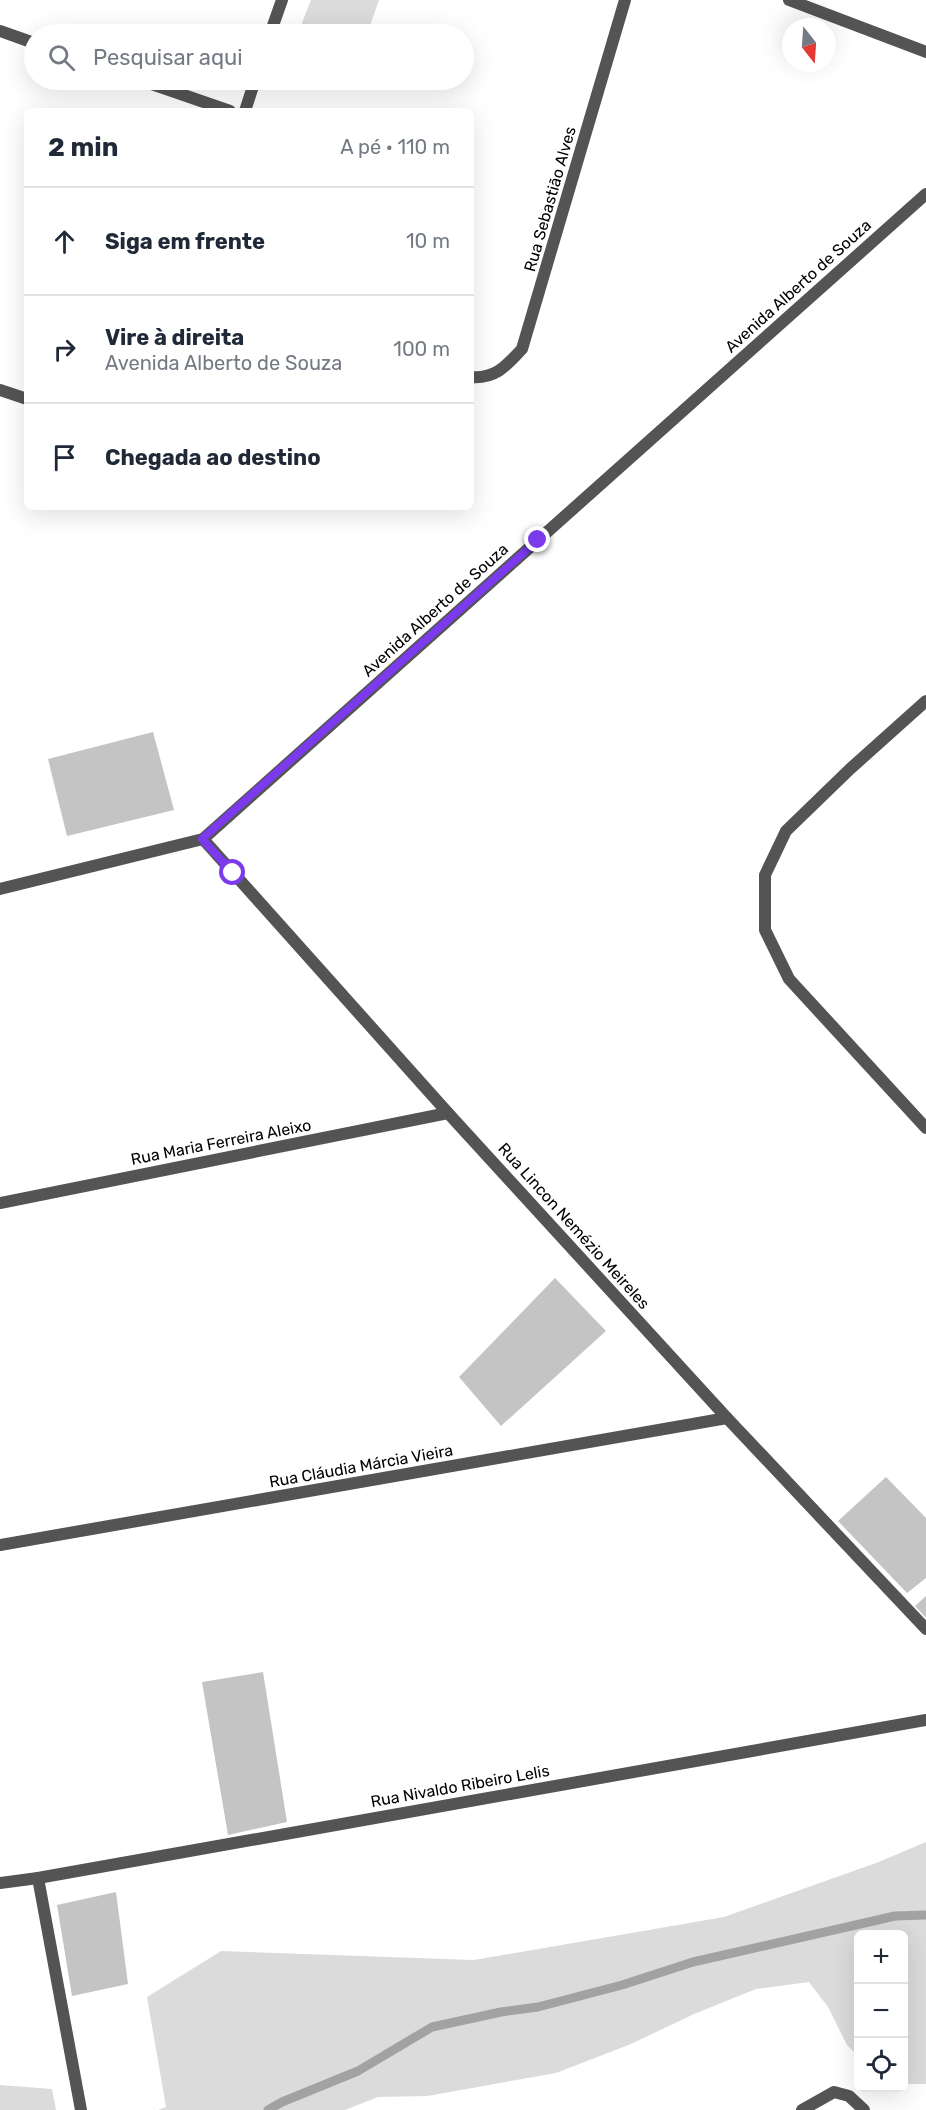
<!DOCTYPE html>
<html lang="pt">
<meta charset="utf-8">
<style>
body{margin:0;font-family:Rubik,sans-serif;background:#f6f6f7;color:#1f2937}
.controls{position:absolute;right:18px;bottom:18px;display:grid;overflow:hidden;border-radius:9px;box-shadow:0 6px 24px #0002}
.controls button{width:54px;height:54px;display:grid;place-items:center;padding:0;border:0;border-bottom:2px solid #e0e1e3;background:#fff;color:#1f2937;font:30px sans-serif}
.compass{position:absolute;left:782px;top:18px;width:54px;height:54px;border-radius:50%;background:#fff;box-shadow:0 6px 24px #0002;rotate:163deg}
.stop{position:absolute;width:18px;height:18px;margin:-14px;border:4px solid #7c3aed;border-radius:50%;background:#fff}
.stop.end{background:#7c3aed;border-color:#fff;box-shadow:0 2px 6px #0008}
.list{margin:0;padding:0;list-style:none}
h2{display:flex;justify-content:space-between;align-items:center;height:78px;margin:0;padding:0 24px;font-size:26px}
h2 small{font-size:20px;font-weight:400;color:#747a83}
.list li{display:grid;grid-template-columns:39px 1fr auto;gap:18px;align-items:center;box-sizing:border-box;height:108px;padding:0 24px;border-top:2px solid #e0e1e3}
.list b{display:block;font-size:22px;white-space:nowrap}
.list p{margin:0;font-size:20px;white-space:nowrap;color:#747a83}
.list em{font-size:20px;font-style:normal;color:#747a83}
.icon{flex:none;width:33px;height:33px;fill:none;stroke:currentColor;stroke-width:2;stroke-linecap:round;stroke-linejoin:round}
.map{position:relative;flex:none;width:926px;height:2110px;overflow:hidden}
.search{position:absolute;background:#fff;box-shadow:0 6px 24px #0002;left:24px;top:24px;width:450px;height:66px;display:flex;align-items:center;gap:15px;box-sizing:border-box;padding:0 21px;border-radius:33px;color:#747a83;font-size:22px}
.panel{position:absolute;background:#fff;box-shadow:0 6px 24px #0002;left:24px;top:108px;width:450px;height:402px;border-radius:9px}
.map>svg:first-child{display:block}
.green{fill:#dbdbdb}
.lines{fill:none;stroke-linecap:round;stroke-linejoin:round}
.stream{stroke:#a2a2a2;stroke-width:9}
.building{fill:#c4c4c4}
.minor{stroke:#545454;stroke-width:12}
.route{stroke:#7c3aed;stroke-width:8}
.labels{text-anchor:middle;dominant-baseline:central;stroke-width:6;stroke-linejoin:round;paint-order:stroke}
.street-label{font-size:16px;fill:#000;stroke:#fff}
</style>
<div class="map">
<svg width="926" height="2110" viewBox="0 0 926 2110">
<rect width="100%" height="100%" fill="#fff"/>
<g class="green">
<path d="M311 0H379L367 34H302L298 33Z"/>
<path d="M926 1842V2084H904V1934H858V2056L847 2045 828 2007 809 1982 756 1989 694 2014 631 2044 556 2073 427 2096 378 2097 345 2110H158L166 2107 147 1997 221 1951 474 1960 724 1917 876 1863Z"/>
<path d="M0 2085 52 2089 56 2110H0Z"/>
</g>
<g class="lines">
<path class="stream" d="M268 2110 282 2102 358 2071 432 2027 501 2012 538 2007 622 1985 693 1962 895 1916 926 1915"/>
</g>
<g class="building">
<path d="M153 732 174 810 67 836 48 759Z"/>
<path d="M555 1278 606 1331 501 1426 459 1377Z"/>
<path d="M886 1477 926 1518V1578L907 1593 838 1521Z"/>
<path d="M926 1596V1618L915 1606Z"/>
<path d="M263 1672 287 1822 228 1835 202 1682Z"/>
<path d="M116 1892 128 1984 72 1996 57 1905Z"/>
</g>
<g class="lines">
<g class="minor">
<path d="M789 0 926 52"/>
<path d="M0 31 34 43"/>
<path d="M270 34 282 0"/>
<path d="M140 80 230 111"/>
<path d="M245 111 255 80"/>
<path d="M471 377C496 379 507 365 522 349L625 0"/>
<path d="M0 390 27 399"/>
<path d="M926 701 850 769 786 831 765 875V930L789 979 926 1128"/>
<path d="M203 839 448 1113 727 1418 926 1629"/>
<path d="M0 889 203 839 926 194"/>
<path d="M0 1203 448 1113"/>
<path d="M0 1545 727 1418"/>
<path d="M38 1878 81 2110"/>
<path d="M0 1883 38 1878 926 1720"/>
<path d="M802 2110 834 2092 849 2096 864 2110"/>
</g>
</g>
<g class="lines">
<path class="route" d="M233 873 202 839 538 540"/>
</g>
<g class="labels">
<g class="street-label">
<text transform="translate(550 199) rotate(-74)">Rua Sebastião Alves</text>
<text transform="translate(798 286) rotate(-42)">Avenida Alberto de Souza</text>
<text transform="translate(435 610) rotate(-42)">Avenida Alberto de Souza</text>
<text transform="translate(221 1142) rotate(-11)">Rua Maria Ferreira Aleixo</text>
<text transform="translate(574 1226) rotate(48)">Rua Lincon Nemézio Meireles</text>
<text transform="translate(361 1466) rotate(-10)">Rua Cláudia Márcia Vieira</text>
<text transform="translate(460 1786) rotate(-10)">Rua Nivaldo Ribeiro Lelis</text>
</g>
</g>
</svg>
<div class="controls">
<button>+</button>
<button>−</button>
<button><svg class="icon" aria-label="locate" viewBox="0 0 24 24"><circle cx="12" cy="12" r="6"/><path d="M12 2v4M12 18v4M2 12h4M18 12h4"/></svg></button>
</div>
<svg class="compass" viewBox="-18 -18 36 36"><path d="M0-13l5 13h-10z" fill="#e53935"/><path d="M0 13l5-13h-10z" fill="#747a83"/></svg>
<div class="stop" style="left:233px;top:873px"></div>
<div class="stop end" style="left:538px;top:540px"></div>
<div class="search"><svg class="icon" aria-label="search" viewBox="0 0 24 24"><circle cx="10" cy="10" r="6"/><path d="M15 15l6 6"/></svg>Pesquisar aqui</div>
<section class="panel">
<h2>2 min<small>A pé · 110 m</small></h2>
<ul class="list">
<li><svg class="icon" aria-label="ahead" viewBox="0 0 24 24"><path d="M12 20V5M6 11l6-6 6 6"/></svg><div><b>Siga em frente</b></div><em>10 m</em></li>
<li><svg class="icon" aria-label="right" viewBox="0 0 24 24"><path d="M7 20v-9h11M14 6l5 5-5 5"/></svg><div><b>Vire à direita</b><p>Avenida Alberto de Souza</p></div><em>100 m</em></li>
<li><svg class="icon" aria-label="arrive" viewBox="0 0 24 24"><path d="M6 21V4h12l-3 4 3 4H6"/></svg><div><b>Chegada ao destino</b></div></li>
</ul>
</section>
</div>
